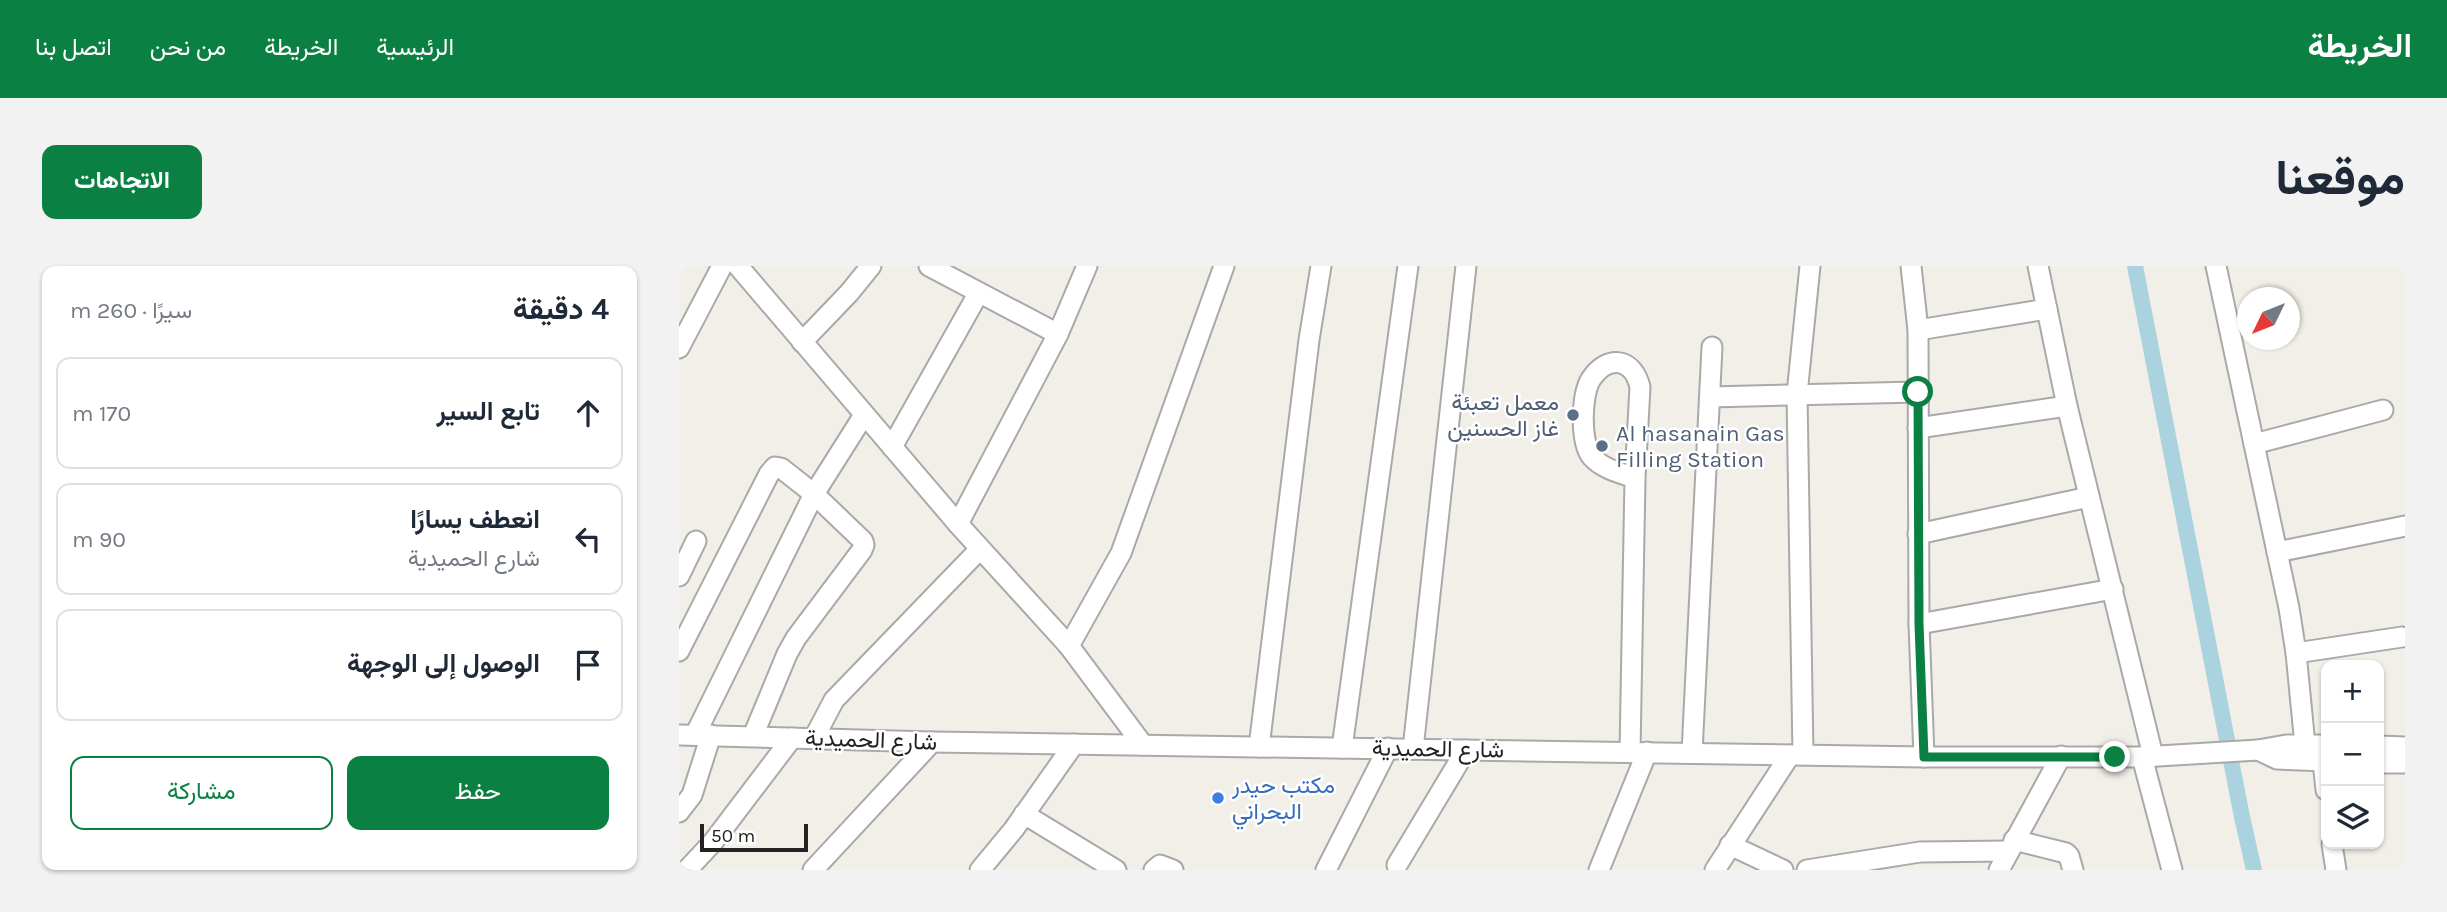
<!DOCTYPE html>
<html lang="ar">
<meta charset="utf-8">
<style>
body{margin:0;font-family:Karla,Vazirmatn,sans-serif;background:#f2f2f3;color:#1f2937;direction:rtl}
.controls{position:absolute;right:21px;bottom:21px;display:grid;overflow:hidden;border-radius:14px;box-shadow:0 2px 5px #0004}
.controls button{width:63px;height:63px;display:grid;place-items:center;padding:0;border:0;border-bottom:2px solid #e0e1e3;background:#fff;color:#1f2937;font:35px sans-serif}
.compass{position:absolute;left:1558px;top:21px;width:63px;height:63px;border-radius:50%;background:#fff;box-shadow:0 2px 5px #0004;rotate:227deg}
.scale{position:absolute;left:21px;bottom:18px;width:108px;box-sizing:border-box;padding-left:7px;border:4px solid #222;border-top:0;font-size:19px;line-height:24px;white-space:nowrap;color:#222;-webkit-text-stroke:5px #fff;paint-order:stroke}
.stop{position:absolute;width:21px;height:21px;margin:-16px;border:5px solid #0b8043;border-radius:50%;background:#fff}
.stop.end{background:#0b8043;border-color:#fff;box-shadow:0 2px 7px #0008}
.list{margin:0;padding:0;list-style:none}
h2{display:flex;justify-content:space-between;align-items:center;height:91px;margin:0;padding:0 28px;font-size:30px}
h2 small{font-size:23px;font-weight:400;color:#747a83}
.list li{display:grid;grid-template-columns:46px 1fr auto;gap:21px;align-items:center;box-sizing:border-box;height:112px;margin:0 14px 14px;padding:0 14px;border:2px solid #e0e1e3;border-radius:14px}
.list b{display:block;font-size:26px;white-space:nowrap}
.list p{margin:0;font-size:23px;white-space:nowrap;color:#747a83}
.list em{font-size:23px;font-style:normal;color:#747a83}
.actions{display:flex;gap:14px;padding:21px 28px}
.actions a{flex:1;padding:16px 0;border:2px solid #0b8043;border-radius:14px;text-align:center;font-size:24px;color:#0b8043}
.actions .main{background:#0b8043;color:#fff}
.icon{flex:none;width:38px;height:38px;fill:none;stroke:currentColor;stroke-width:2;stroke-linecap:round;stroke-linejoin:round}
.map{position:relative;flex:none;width:1726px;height:604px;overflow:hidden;direction:ltr;border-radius:14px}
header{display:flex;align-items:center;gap:42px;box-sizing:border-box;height:98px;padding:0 35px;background:#0b8043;color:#fff}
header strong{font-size:33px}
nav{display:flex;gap:38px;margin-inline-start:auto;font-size:24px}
.intro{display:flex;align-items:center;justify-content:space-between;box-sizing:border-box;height:168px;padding:0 42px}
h1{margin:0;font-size:49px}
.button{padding:18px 32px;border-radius:14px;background:#0b8043;color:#fff;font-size:24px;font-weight:700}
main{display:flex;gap:42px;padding:0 42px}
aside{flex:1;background:#fff;border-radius:14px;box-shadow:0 2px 5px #0004}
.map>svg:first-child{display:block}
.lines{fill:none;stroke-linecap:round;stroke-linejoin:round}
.canal{stroke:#aad3df;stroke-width:16}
.minor-casing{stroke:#a9a9a9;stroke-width:23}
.minor{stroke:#fff;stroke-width:19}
.route{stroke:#0b8043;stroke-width:9}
.service-dot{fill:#5c6f8a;stroke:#fff;stroke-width:2.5}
.shop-dot{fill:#3f7fe0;stroke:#fff;stroke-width:2.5}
.labels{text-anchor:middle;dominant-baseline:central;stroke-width:5;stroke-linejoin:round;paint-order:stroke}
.service-label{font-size:23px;fill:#4e5e75;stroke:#fff;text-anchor:end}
.street-label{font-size:23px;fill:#222;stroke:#fff}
.shop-label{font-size:23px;fill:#366cbe;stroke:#fff;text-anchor:start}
</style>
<header>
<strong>الخريطة</strong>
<nav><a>الرئيسية</a><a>الخريطة</a><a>من نحن</a><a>اتصل بنا</a></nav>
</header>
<div class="intro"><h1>موقعنا</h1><a class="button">الاتجاهات</a></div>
<main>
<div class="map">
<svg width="1726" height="604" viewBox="0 0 1726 604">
<rect width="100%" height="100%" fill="#f2efe9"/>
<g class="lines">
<path class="canal" d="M1456 0 1563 551 1575 604"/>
<defs>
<g id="minor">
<path d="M59 0 279 258 390 380 464 479"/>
<path d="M250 0 379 68"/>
<path d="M1232 0 1239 64 1240 358 1245 491"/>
<path d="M1359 0 1388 140 1474 490"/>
<path d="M1537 0 1610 342 1617 387 1626 479"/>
<path d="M1239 64 1368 43"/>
<path d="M123 76 170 27 192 0"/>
<path d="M0 82 43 0"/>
<path d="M1031 131 1239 126"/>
<path d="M1239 162 1388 140"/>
<path d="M1575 178 1704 144"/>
<path d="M213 181 299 28"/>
<path d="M279 258 379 68 408 0"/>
<path d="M1239 268 1410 231"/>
<path d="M1598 286 1726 260"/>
<path d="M0 310 17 275"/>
<path d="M1240 358 1434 323"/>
<path d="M390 380 442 287 545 0"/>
<path d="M0 385 90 208 96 201 102 202 135 228 184 275 185 279 183 284 117 372 108 388 74 470"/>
<path d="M1617 387 1723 371"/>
<path d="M0 469 253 476 1245 491H1463L1579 484 1607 479H1647"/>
<path d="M16 469 135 228 185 149"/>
<path d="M135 472 155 434 301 283"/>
<path d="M1700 480 1726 481"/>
<path d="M580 481 630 74 642 0"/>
<path d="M663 482 729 0"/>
<path d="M734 483 787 0"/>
<path d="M1579 484 1598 493 1647 495"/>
<path d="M951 486 956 212 961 121C954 92 929 88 912 113 902 129 901 177 913 191 924 203 941 207 956 212"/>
<path d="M1013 487 1033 81"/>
<path d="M1124 489 1118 128 1131 0"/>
<path d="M1463 491 1493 604"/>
<path d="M1644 495 1647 524"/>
<path d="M1700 497H1726"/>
<path d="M0 546 13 529 32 469"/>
<path d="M345 548 437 604"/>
<path d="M1335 574 1387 587 1390 590 1394 604"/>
<path d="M1653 578 1657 604"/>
<path d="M1051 579 1104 604"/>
<path d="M718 599 787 484"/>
<path d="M8 604 34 576 113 472"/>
<path d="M134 604 253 476"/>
<path d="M301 604 335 563 395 478"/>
<path d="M475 604 481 599 494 604"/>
<path d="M647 604 709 482"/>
<path d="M920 604 968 486"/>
<path d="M1036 604 1111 489"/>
<path d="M1128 604 1241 586 1330 585"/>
<path d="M1320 604 1382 490"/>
</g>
</defs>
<use href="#minor" class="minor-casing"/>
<use href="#minor" class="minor"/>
</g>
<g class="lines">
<path class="route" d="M1239 126 1240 358 1245 491H1436"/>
</g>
<g class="service-dot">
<circle cx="894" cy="149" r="7"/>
<circle cx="923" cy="180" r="7"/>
</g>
<circle class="shop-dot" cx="539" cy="532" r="7"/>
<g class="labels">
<g class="service-label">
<text x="880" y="136">معمل تعبئة<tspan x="880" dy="26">غاز الحسنين</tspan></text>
<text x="937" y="167" text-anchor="start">Al hasanain Gas<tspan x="937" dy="26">Filling Station</tspan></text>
</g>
<g class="street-label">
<text transform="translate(192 474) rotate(2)">شارع الحميدية</text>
<text transform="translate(759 483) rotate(1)">شارع الحميدية</text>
</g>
<g class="shop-label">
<text x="553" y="519">مكتب حيدر<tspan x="553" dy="26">البحراني</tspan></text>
</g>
</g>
</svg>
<div class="controls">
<button>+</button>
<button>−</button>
<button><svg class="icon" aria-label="layers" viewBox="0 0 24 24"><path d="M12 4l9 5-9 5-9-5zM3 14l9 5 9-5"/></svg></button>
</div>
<svg class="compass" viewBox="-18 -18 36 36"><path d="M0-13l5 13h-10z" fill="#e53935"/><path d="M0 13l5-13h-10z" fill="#747a83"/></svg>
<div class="scale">50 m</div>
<div class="stop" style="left:1239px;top:126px"></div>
<div class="stop end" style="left:1436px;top:491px"></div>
</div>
<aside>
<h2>4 دقيقة<small>سيرًا · 260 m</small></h2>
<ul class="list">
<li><svg class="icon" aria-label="ahead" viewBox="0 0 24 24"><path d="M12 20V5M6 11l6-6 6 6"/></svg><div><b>تابع السير</b></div><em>170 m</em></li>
<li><svg class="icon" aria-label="left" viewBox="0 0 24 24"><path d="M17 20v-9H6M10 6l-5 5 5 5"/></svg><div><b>انعطف يسارًا</b><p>شارع الحميدية</p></div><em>90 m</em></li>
<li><svg class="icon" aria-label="arrive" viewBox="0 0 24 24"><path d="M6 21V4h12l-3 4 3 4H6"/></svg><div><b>الوصول إلى الوجهة</b></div></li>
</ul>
<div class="actions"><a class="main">حفظ</a><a>مشاركة</a></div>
</aside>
</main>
